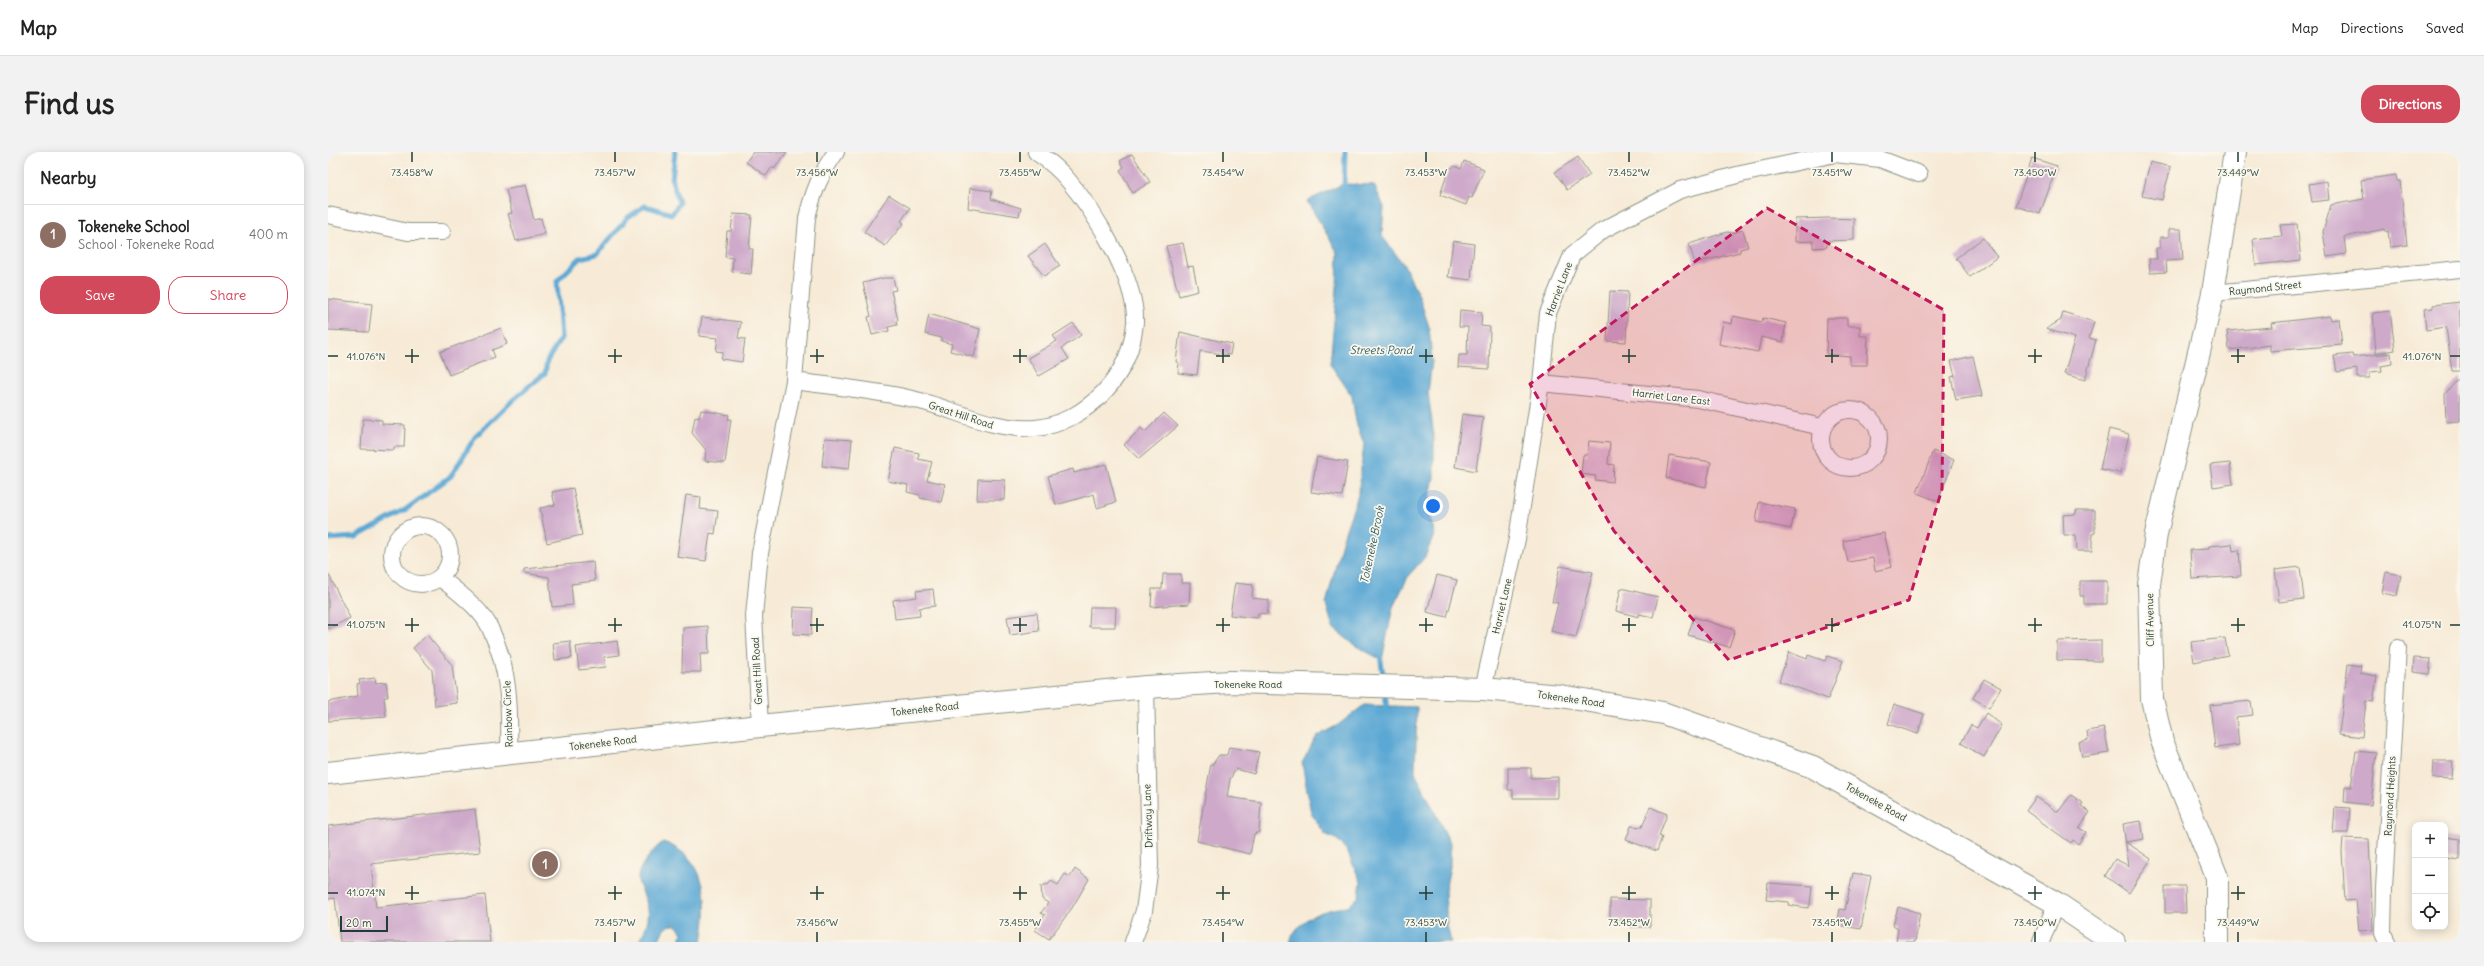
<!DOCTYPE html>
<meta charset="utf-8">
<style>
body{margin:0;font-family:Delius,sans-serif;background:#f2f2f2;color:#222}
.controls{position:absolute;right:12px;bottom:12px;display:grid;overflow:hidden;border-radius:8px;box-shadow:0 2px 10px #0003}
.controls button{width:36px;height:36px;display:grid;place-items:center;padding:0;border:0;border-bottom:1px solid #e0e0e0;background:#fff;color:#222;font:20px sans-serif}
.scale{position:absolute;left:12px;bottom:10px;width:48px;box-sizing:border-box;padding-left:4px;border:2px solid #1f3d34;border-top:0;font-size:11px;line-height:14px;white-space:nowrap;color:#1f3d34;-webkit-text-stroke:3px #fbf7ec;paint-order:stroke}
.you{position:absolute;left:1105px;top:354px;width:14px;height:14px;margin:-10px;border:3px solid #fff;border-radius:50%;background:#1a73e8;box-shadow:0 0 0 6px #1a73e833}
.badge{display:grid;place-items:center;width:26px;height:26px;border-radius:50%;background:#d1495b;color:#fff;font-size:13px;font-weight:700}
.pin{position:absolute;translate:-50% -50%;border:2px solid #fff;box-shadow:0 1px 4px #0006}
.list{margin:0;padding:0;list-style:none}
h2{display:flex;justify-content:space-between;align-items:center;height:52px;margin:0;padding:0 16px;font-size:17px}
h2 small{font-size:13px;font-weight:400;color:#767676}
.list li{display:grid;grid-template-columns:26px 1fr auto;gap:12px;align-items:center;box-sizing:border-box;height:60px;padding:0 16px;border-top:1px solid #e0e0e0}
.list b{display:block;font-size:15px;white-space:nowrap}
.list p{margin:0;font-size:13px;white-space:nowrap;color:#767676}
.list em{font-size:13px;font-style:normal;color:#767676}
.actions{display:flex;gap:8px;padding:12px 16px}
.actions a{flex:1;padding:9px 0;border:1px solid #d1495b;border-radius:16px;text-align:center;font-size:14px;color:#d1495b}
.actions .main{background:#d1495b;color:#fff}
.icon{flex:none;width:22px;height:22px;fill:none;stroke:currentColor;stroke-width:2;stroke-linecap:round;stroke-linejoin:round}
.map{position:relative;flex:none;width:2132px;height:790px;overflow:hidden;border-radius:16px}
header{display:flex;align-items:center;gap:24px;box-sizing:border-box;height:56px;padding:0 20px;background:#fff;border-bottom:1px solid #e0e0e0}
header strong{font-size:19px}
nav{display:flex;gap:22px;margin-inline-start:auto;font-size:14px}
.intro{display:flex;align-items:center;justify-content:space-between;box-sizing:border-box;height:96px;padding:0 24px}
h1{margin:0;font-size:28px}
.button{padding:10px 18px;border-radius:16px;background:#d1495b;color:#fff;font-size:14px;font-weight:700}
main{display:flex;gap:24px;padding:0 24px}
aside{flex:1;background:#fff;border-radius:16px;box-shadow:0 2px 10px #0003}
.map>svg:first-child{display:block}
.water{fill:#5ba8d4;stroke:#3d7284}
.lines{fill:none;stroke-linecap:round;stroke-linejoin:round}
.stream{stroke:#5ba8d4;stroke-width:5}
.building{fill:#cea9ca}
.street-casing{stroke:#8b9486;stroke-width:18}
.secondary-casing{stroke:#8b9486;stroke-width:24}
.street{stroke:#fff;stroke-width:16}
.secondary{stroke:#fff;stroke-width:22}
.marked{fill:#c2185b;fill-opacity:0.2;stroke:#c2185b;stroke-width:3;stroke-dasharray:8 5;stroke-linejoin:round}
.ticks{fill:none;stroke:#1f3d34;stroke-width:1.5}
.labels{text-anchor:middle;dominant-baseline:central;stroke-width:3.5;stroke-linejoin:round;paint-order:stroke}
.street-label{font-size:10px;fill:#1f3d34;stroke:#fbf7ec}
.water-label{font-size:11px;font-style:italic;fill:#315d64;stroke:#fbf7ec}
.ticks-label{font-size:10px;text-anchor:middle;fill:#1f3d34;stroke:#fbf7ec;stroke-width:3.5;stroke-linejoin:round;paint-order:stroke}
</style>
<header>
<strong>Map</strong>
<nav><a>Map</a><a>Directions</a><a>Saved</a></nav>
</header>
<div class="intro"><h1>Find us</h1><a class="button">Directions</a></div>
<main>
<aside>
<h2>Nearby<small></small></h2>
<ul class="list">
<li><span class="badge" style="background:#8d6e63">1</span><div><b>Tokeneke School</b><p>School · Tokeneke Road</p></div><em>400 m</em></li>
</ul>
<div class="actions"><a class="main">Save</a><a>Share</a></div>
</aside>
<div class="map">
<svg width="2132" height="790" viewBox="0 0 2132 790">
<rect width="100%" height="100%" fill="#fbf7ec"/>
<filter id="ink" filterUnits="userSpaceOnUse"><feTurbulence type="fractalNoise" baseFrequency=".025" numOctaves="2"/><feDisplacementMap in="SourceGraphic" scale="8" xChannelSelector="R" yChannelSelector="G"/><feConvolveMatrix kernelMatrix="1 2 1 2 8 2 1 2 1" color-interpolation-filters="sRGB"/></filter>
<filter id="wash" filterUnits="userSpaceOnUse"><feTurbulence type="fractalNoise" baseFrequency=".012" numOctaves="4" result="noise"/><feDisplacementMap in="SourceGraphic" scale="16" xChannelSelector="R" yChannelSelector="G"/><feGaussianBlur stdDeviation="0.9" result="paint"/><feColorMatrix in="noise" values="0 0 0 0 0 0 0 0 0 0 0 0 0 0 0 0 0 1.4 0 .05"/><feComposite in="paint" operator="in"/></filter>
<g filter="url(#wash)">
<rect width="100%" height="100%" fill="#f7ebd7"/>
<g class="water">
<path d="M1015 32 1046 33 1056 55 1054 84 1076 113 1091 144 1101 175 1104 209 1100 241 1106 285V325L1099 358 1107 381 1097 405 1081 423 1065 455 1054 508 1028 494 1005 476 998 452 1015 386 1030 343 1036 292 1028 270 1024 244 1002 212 1009 136 1010 101 979 49Z"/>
<path d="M1036 553 1089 555 1087 620 1122 691V715L1117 739 1119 773 1123 790H962C970 765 996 757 1020 755L1031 744 1033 730 1019 699 1010 688 997 682 983 661 974 611 989 584 1010 573Z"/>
<path d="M335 690C381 706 381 751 374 790H352L354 781 348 773C336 772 334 781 330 790H311C316 780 322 769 320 757 316 735 301 729 318 708 323 701 328 695 335 690Z"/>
</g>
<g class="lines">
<g class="stream">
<path d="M1016 37 1017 0"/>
<path d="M0 387 28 385 77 358 123 324 147 285 185 248 217 221 219 209 233 186 229 129 252 106 269 102 300 65 317 54 344 62 351 51 344 28 347 0"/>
<path d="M1052 503 1056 528"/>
<path d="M1057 540 1059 560"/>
</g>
</g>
<g id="blocks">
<g class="building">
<path d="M425 0H459L446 17 444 15 438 24 418 10Z"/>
<path d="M804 2 822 30 805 41 792 18 796 15 792 9Z"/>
<path d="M1250 5 1262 23 1239 38 1227 20Z"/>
<path d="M1704 6 1729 14 1712 62 1688 54Z"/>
<path d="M1136 9 1156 17 1144 46 1141 45 1138 53 1112 43 1121 17 1127 14 1133 17Z"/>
<path d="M1822 10 1843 15 1834 48 1814 44Z"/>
<path d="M2068 23 2069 29H2072L2079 93 2062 95 2060 79 2058 80 2057 77 2016 85 2018 102 1999 105 1995 80 2003 53 2036 47 2033 28Z"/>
<path d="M1999 29 2001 48 1984 50 1981 32Z"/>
<path d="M197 33 206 68 213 66 217 82 188 89 180 62 184 61 178 38Z"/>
<path d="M642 36 664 39 663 47 693 56 691 64 640 56Z"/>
<path d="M561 43 582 56 573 69 576 71 557 94 536 80Z"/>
<path d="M405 62 424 63 421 97H425L423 122 404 120 405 106 397 105 399 79H403Z"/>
<path d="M1501 66 1526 67V88L1499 89V95L1485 96V89L1467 90V67Z"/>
<path d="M1969 72 1973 108 1928 113 1925 87 1954 84 1952 73Z"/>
<path d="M1841 77H1853L1855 108 1838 109 1839 120 1822 121 1821 107H1829L1828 96H1832V85H1841Z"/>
<path d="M1415 78 1420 95 1412 97V100L1367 111 1361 92 1399 80 1404 81Z"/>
<path d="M1655 86 1669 105 1642 125 1628 106Z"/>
<path d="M1125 89 1146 92 1143 128 1120 125Z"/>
<path d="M855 91 860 115 865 114 870 139 851 144 838 94Z"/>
<path d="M717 92 732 114 716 124 700 104Z"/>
<path d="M556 126H565L568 138 563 139 570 168 568 169 569 173 560 175 561 179 544 183 540 165 543 164 535 131Z"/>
<path d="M1282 139 1300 140 1298 190 1279 189Z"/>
<path d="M0 147 44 152 41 180 0 178Z"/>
<path d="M2132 150V219H2124L2118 175 2098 178 2096 157 2105 156V153Z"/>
<path d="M1132 158 1154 160 1153 174 1162 175 1161 217 1130 215 1131 203H1139L1140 175H1131Z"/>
<path d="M2062 159 2067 198 2048 201 2045 161Z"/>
<path d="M1735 160 1766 170 1761 186 1768 188 1757 228 1736 222 1747 186 1718 177 1733 168Z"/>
<path d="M601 162 652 177 646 205 622 199 624 192 613 189 614 186 597 182Z"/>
<path d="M1405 164 1434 170 1435 166 1458 171 1455 190 1433 185 1430 200 1391 192 1395 170 1404 172Z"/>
<path d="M2002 164 2003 168 2011 167 2014 193 1942 199V193L1901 198 1899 179 1944 175 1943 171Z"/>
<path d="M374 165 413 170 410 186 417 187 414 210 393 207 395 200 388 199 390 186 371 184Z"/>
<path d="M1499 166H1519V174H1532V184H1540L1539 213H1522V204L1498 202Z"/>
<path d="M745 171 753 183 734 196 741 207 711 224 700 206 729 189 725 184Z"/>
<path d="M173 176 179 192 164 198 167 205 121 223 112 200Z"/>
<path d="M852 180 904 192 902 203 872 199 869 223 850 221 851 211 848 210Z"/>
<path d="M2063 201 2064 212 2053 214 2054 219 2042 220V226H2029V217L2009 220 2006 204 2024 202 2025 205Z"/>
<path d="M1645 204 1654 244 1628 248 1623 225 1627 224 1623 209Z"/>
<path d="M2132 225V269L2118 270 2117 242Z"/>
<path d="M373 258 401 263 400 267H403L397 311 377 309 378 298 364 281 367 265 371 266Z"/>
<path d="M836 261 850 274 811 307 796 293 813 276 817 280Z"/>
<path d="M1134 262 1155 265 1148 319 1127 315Z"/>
<path d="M35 267 54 268V272L77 273 76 295H66V298L33 297Z"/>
<path d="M1781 277 1801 282 1792 321 1772 317Z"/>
<path d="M497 286 524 288 521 317 494 314Z"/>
<path d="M1261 289 1282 291 1280 312 1286 313 1285 330 1267 328 1268 324 1253 322 1255 303H1259Z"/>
<path d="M567 296 591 301 590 307 604 310 599 328 617 332 613 350 592 346V343L579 340 580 333 560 329Z"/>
<path d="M1605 299 1626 308 1610 349 1589 341Z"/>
<path d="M1341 303 1383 310 1378 335 1338 326Z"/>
<path d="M989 305 1020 310 1014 344 983 340Z"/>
<path d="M1902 311 1905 332 1885 335 1882 313Z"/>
<path d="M778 312 788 350 769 356 766 342 728 353 720 324 745 317 746 321Z"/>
<path d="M650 327 677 328 676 348H649Z"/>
<path d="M245 336 254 383 219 391 212 356 227 353 224 340Z"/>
<path d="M358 343 373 345 372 357 390 359 387 382 382 381 378 409 349 405Z"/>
<path d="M1431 350 1467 357 1463 377 1428 370Z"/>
<path d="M1748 358H1767V381L1764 382V399H1749L1748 383H1736L1735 363 1748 362Z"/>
<path d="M1556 381 1564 415 1547 419 1545 406 1520 410 1515 389Z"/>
<path d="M1904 392 1905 399 1911 398 1913 424 1864 427 1862 398 1881 397V394Z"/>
<path d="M265 410 267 429 243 432 245 453 224 455 221 425 196 421V417Z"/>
<path d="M1232 414 1265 420 1248 485 1223 479 1230 451 1224 450Z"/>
<path d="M1972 415 1976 447 1951 450 1947 418Z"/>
<path d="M2058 420 2073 423 2069 444 2054 441Z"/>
<path d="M0 421 22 466 0 477Z"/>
<path d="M835 422H853V431H862L861 452 823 455 824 437H834Z"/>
<path d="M1109 423 1129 428 1119 465 1099 460Z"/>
<path d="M1752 429H1779V452H1756V444H1752Z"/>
<path d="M907 431 925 433 924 446 941 448 939 462 930 461 929 466 902 463Z"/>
<path d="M1293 436 1330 445 1325 465 1311 462V465L1288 459Z"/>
<path d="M605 437 607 454 591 456 592 464 567 467 565 448 589 445 588 439Z"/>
<path d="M466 455 485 456 483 483 465 482Z"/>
<path d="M762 455H788L787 475H761Z"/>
<path d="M709 461 711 479 682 483 679 465Z"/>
<path d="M1366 465 1407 478 1401 495 1360 483Z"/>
<path d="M380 474 381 502H372L373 520H354L355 476Z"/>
<path d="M99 483 124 513 129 551 107 554 104 518 85 496Z"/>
<path d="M1897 486 1900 503 1866 510 1863 490Z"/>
<path d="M1773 488V509L1729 508V489Z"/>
<path d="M242 489 244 506 227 508 225 491Z"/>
<path d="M289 489 291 503 276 505 278 515 251 518 248 495Z"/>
<path d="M1461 500 1479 507 1480 503 1497 509 1499 504 1515 509 1500 547 1451 529Z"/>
<path d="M2086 506 2103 507 2101 522 2085 520Z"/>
<path d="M2020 512 2033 514 2032 521 2049 524 2045 550 2038 549 2034 585 2011 582Z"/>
<path d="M47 526 48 531 58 530 60 545H56L58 565 0 569V550L30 544 29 532 32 531 31 528Z"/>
<path d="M1656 527 1673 536 1661 556 1645 546Z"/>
<path d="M1923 549 1925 563 1908 565 1911 593 1887 596 1882 553Z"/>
<path d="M1566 552 1596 562 1590 582 1560 572Z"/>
<path d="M1658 561 1674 573 1656 605 1633 591 1643 573 1649 576Z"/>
<path d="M1776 576 1781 601 1754 605 1751 590 1760 588 1759 579Z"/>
<path d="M901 595 931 600 926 622 908 617 902 627 899 645 933 650 931 680 926 682 922 702 869 689 883 612H885L891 603H899Z"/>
<path d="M2028 599 2048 601 2043 653 2016 650 2017 634 2023 635Z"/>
<path d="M2106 609H2125L2124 627 2105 626Z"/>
<path d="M1180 616H1203V626L1230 625V646H1185V638H1180Z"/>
<path d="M1743 643 1755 651 1753 654 1762 660 1751 676 1758 680 1750 692 1745 688 1743 691 1698 659 1708 645 1730 660Z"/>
<path d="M1322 655 1339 662 1331 684 1334 685 1329 699 1298 688 1303 674 1314 675Z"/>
<path d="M2007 655 2022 656 2020 681H2005Z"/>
<path d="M147 657 152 700 43 712 48 755 157 743 162 790H12L7 746 0 747V674Z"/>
<path d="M1813 669 1816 687 1798 690 1823 707 1801 741 1777 724 1787 707 1801 714 1795 672Z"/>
<path d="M2117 685 2132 687V708L2117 706Z"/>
<path d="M2015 686 2041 687 2045 778 2031 779 2028 748 2017 749 2014 699Z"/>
<path d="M747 717 761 727 744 756 721 787 707 778 717 763 713 761 720 751 714 747 713 734 721 732 723 729 730 733 737 722 742 725Z"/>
<path d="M1525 721 1543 724 1533 777 1509 773 1512 757 1517 758Z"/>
<path d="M1440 731 1484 734 1482 753 1480 756 1460 753 1461 750 1438 748Z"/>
<path d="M1837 734H1857L1858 761H1837Z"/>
<path d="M1282 747 1322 748V775H1302V769L1282 767Z"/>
<path d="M1570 755 1592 761 1587 790H1568L1570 776 1565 773Z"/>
</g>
</g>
</g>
<g filter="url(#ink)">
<use href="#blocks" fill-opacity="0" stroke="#8b9486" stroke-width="1"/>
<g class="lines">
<defs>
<g id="street">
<path d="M508 0C493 21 485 40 479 66L466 229C503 234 543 238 580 246 624 255 661 279 707 276 733 274 758 259 776 240 794 221 805 197 807 170 809 128 766 59 740 28 731 17 720 8 708 0"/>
<path d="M0 63 80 80H114"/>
<path d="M1885 141 2132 117"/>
<path d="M1213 231 1370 247 1494 275"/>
<circle cx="1522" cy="287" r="29"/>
<circle cx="93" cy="403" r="29"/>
<path d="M112 426C127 437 155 459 162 476 182 517 182 557 181 602"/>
<path d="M1155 537 1189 387 1213 231 1220 161 1244 103 1275 78 1352 38 1413 22 1507 2 1552 7 1591 22"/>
<path d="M432 574 426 464 432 401 466 229"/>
<path d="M805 790 816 759 822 714 818 535"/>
<path d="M1713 790 1728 751"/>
<path d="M2059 790 2055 781 2056 736 2070 496"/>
</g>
<g id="secondary">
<path d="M0 621 432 574 818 535 902 530 1155 537 1232 544 1335 561 1485 615 1728 751 1786 790"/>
<path d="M1889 790V725L1834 589 1824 547 1821 433 1828 382 1885 141 1907 0"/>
</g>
</defs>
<use href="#street" class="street-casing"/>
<use href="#secondary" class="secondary-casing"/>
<use href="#street" class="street"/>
<use href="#secondary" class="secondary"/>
</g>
</g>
<path class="marked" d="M1439 56 1616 158 1614 337 1581 448 1401 508 1286 379 1202 232Z"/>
<path class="ticks" d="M84 0V10M287 0V10M489 0V10M692 0V10M895 0V10M1098 0V10M1301 0V10M1504 0V10M1707 0V10M1910 0V10M84 197V211M287 197V211M489 197V211M692 197V211M895 197V211M1098 197V211M1301 197V211M1504 197V211M1707 197V211M1910 197V211M0 204H10M77 204H91M280 204H294M482 204H496M685 204H699M888 204H902M1091 204H1105M1294 204H1308M1497 204H1511M1700 204H1714M1903 204H1917M2122 204H2132M84 466V480M287 466V480M489 466V480M692 466V480M895 466V480M1098 466V480M1301 466V480M1504 466V480M1707 466V480M1910 466V480M0 473H10M77 473H91M280 473H294M482 473H496M685 473H699M888 473H902M1091 473H1105M1294 473H1308M1497 473H1511M1700 473H1714M1903 473H1917M2122 473H2132M84 734V748M287 734V748M489 734V748M692 734V748M895 734V748M1098 734V748M1301 734V748M1504 734V748M1707 734V748M1910 734V748M0 741H10M77 741H91M280 741H294M482 741H496M685 741H699M888 741H902M1091 741H1105M1294 741H1308M1497 741H1511M1700 741H1714M1903 741H1917M287 780V790M489 780V790M692 780V790M895 780V790M1098 780V790M1301 780V790M1504 780V790M1707 780V790M1910 780V790"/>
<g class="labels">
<g class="street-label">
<text transform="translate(1937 136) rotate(-6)">Raymond Street</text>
<text transform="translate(1231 137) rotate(-69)">Harriet Lane</text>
<text transform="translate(1343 245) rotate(7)">Harriet Lane East</text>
<text transform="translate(633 263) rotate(18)">Great Hill Road</text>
<text transform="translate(1174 454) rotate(-77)">Harriet Lane</text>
<text transform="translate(1822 468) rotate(-91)">Cliff Avenue</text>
<text transform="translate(429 519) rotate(-93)">Great Hill Road</text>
<text x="920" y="532">Tokeneke Road</text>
<text transform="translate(1243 547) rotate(8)">Tokeneke Road</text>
<text transform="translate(597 557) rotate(-6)">Tokeneke Road</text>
<text transform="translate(180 562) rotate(-92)">Rainbow Circle</text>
<text transform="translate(275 591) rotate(-7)">Tokeneke Road</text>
<text transform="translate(2062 644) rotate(-87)">Raymond Heights</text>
<text transform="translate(1548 650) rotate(29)">Tokeneke Road</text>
<text transform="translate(820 664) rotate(-92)">Driftway Lane</text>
</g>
<g class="water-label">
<text x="1053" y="198">Streets Pond</text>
<text transform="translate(1044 393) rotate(-78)">Tokeneke Brook</text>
</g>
</g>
<g class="ticks-label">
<text x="84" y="24">73.458°W</text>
<text x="287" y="24">73.457°W</text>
<text x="489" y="24">73.456°W</text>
<text x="692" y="24">73.455°W</text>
<text x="895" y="24">73.454°W</text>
<text x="1098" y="24">73.453°W</text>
<text x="1301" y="24">73.452°W</text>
<text x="1504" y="24">73.451°W</text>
<text x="1707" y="24">73.450°W</text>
<text x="1910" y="24">73.449°W</text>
<text x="38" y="208">41.076°N</text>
<text x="2094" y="208">41.076°N</text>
<text x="38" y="476">41.075°N</text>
<text x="2094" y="476">41.075°N</text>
<text x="38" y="744">41.074°N</text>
<text x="287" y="774">73.457°W</text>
<text x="489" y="774">73.456°W</text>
<text x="692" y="774">73.455°W</text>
<text x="895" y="774">73.454°W</text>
<text x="1098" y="774">73.453°W</text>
<text x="1301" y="774">73.452°W</text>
<text x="1504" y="774">73.451°W</text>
<text x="1707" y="774">73.450°W</text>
<text x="1910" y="774">73.449°W</text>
</g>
</svg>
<div class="controls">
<button>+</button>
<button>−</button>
<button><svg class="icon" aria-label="locate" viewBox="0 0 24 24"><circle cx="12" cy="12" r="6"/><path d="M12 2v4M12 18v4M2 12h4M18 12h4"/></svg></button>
</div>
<div class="scale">20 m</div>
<div class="you"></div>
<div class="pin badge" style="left:217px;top:712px;background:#8d6e63">1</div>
</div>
</main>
